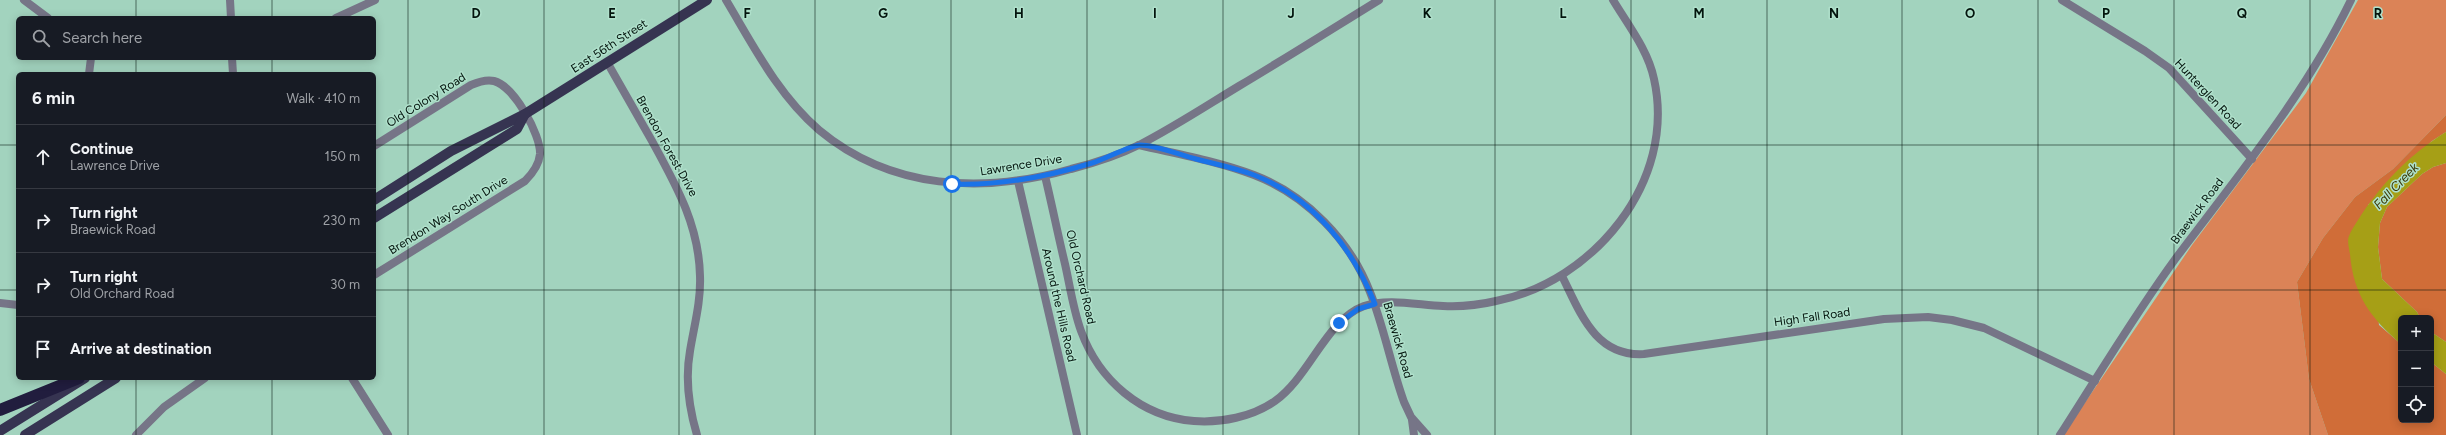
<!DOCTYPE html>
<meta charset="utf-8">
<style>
body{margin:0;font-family:Figtree,sans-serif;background:#242831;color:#f1f3f6}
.controls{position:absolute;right:12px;bottom:12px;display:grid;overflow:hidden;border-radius:6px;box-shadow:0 2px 10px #0003}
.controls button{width:36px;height:36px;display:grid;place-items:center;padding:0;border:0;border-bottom:1px solid #363941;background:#171b24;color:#f1f3f6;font:20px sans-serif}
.stop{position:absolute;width:12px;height:12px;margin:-9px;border:3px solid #1a73e8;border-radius:50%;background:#fff}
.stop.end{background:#1a73e8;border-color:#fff;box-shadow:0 1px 4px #0008}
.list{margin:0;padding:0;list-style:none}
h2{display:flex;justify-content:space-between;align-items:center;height:52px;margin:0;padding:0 16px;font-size:17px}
h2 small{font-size:13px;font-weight:400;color:#9ea1a6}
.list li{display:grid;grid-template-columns:26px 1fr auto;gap:12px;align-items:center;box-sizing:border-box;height:64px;padding:0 16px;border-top:1px solid #363941}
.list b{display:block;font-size:15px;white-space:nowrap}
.list p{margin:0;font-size:13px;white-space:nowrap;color:#9ea1a6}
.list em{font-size:13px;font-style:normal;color:#9ea1a6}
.icon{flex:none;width:22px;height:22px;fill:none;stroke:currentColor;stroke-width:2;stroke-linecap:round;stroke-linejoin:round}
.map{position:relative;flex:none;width:2446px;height:435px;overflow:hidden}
.search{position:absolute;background:#171b24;box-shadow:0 2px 10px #0003;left:16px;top:16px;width:360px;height:44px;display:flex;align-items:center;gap:10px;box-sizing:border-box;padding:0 14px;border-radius:6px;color:#9ea1a6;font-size:15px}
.panel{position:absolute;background:#171b24;box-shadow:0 2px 10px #0003;left:16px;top:72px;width:360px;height:308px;border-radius:6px}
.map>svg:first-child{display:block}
.green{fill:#db8357}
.forest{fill:#d06d38}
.water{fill:#a69f16}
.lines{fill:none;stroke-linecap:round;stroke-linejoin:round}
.minor{stroke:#767587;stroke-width:8}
.primary{stroke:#363451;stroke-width:10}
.motorway{stroke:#211d3e;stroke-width:12}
.route{stroke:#1a73e8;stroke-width:5}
.grid{fill:none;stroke:#03140d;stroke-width:1;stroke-opacity:0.55}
.labels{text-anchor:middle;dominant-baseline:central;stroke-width:3;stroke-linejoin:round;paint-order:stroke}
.street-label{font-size:12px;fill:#03140d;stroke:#afe0cb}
.water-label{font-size:13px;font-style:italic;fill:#3c3a05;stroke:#afe0cb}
.grid-label{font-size:13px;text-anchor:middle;font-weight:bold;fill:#03140d;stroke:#afe0cb;stroke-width:3;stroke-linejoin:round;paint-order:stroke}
</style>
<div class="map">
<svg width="2446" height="435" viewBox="0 0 2446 435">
<rect width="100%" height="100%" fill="#a2d3be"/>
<path class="green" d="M2358 0H2446V115L2393 169 2355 197 2323 238 2297 282 2309 379 2328 435H2063L2192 245 2306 93Z"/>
<g class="forest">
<path d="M2446 115V132L2432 141 2368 205 2379 325 2401 344V420H2431V362L2446 374V435H2328L2309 379 2297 282 2323 238 2355 197 2393 169Z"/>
<path d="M2446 163V342L2431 332V318H2420L2417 312 2382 279 2378 247 2380 223 2387 207 2422 174 2433 167Z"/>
</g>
<g class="water">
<path d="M2446 132V163L2433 167 2422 174 2387 207 2380 223 2378 247 2382 279 2417 312 2420 318H2401V344C2371 319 2353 294 2350 254 2349 249 2347 240 2349 236 2351 230 2355 225 2358 220 2380 185 2411 153 2446 132Z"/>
<path d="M2431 332 2446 342V374L2431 362Z"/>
</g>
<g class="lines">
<g class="minor">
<path d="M24 0 48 18"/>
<path d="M230 0 231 18"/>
<path d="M726 0C753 45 778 95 819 130 891 190 983 194 1071 169 1095 163 1119 155 1141 144 1174 127 1206 106 1239 86 1286 58 1332 29 1379 0"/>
<path d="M2062 0 2145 51 2169 68 2252 159"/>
<path d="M336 18 375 0"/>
<path d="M232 58 233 74"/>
<path d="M607 62C622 88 637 115 652 141 676 185 699 225 700 276 701 302 694 326 690 351 685 379 689 408 697 435"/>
<path d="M89 74 91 58"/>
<path d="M1139 145C1177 154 1217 161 1254 175 1306 195 1350 240 1370 292 1384 327 1391 366 1404 402L1411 417 1427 435"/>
<path d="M374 146 471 85C478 82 486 79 494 81 514 86 541 135 540 154 539 165 532 174 525 181L374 275"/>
<path d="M1045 176C1052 205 1058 235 1065 264 1070 286 1073 309 1081 331 1099 380 1141 417 1194 421 1221 423 1252 417 1275 401 1310 376 1326 320 1364 306 1388 298 1418 305 1443 306 1461 307 1479 305 1496 301 1593 282 1677 182 1654 79 1648 50 1628 25 1613 0"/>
<path d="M1018 181 1077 435"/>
<path d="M1562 276C1580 312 1595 357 1644 354L1884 319 1928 317 1952 320 1984 328 2095 381"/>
<path d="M0 303 18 305"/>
<path d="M352 378 388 435"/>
<path d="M1412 420 1414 435"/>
<path d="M136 435 164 407 205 378"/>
<path d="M2060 435C2098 376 2135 314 2176 258 2239 174 2305 95 2351 0"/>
</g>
<g class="primary">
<path d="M374 200 451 151 525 114 707 0"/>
<path d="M374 218 517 129 525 114"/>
<path d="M0 431 85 378"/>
<path d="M25 435 116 378"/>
</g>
<path class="motorway" d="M0 410 79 378"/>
</g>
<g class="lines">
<path class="route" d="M952 184C1000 186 1046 177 1092 163 1103 160 1131 145 1140 145 1156 145 1180 155 1196 159 1215 164 1235 168 1254 175 1313 198 1352 247 1375 304L1358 309 1339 323"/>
</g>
<path class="grid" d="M136 0V18M272 0V18M408 0V435M544 0V435M679 0V435M815 0V435M951 0V435M1087 0V435M1223 0V435M1359 0V435M1495 0V435M1631 0V435M1767 0V435M1902 0V435M2038 0V435M2174 0V435M2310 0V435M136 58V74M272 58V74M0 145H18M374 145H2446M0 290H18M374 290H2446M136 378V435M272 378V435"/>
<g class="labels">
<g class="street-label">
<text transform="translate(609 46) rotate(-33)">East 56th Street</text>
<text transform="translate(2208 94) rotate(47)">Hunterglen Road</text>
<text transform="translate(426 100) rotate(-32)">Old Colony Road</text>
<text transform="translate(667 146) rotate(61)">Brendon Forest Drive</text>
<text transform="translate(1021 165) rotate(-9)">Lawrence Drive</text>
<text transform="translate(2197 211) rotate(-53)">Braewick Road</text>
<text transform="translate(448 215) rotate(-32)">Brendon Way South Drive</text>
<text transform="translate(1081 277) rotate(77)">Old Orchard Road</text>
<text transform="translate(1059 305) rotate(77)">Around the Hills Road</text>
<text transform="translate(1812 317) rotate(-8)">High Fall Road</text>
<text transform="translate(1398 340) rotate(74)">Braewick Road</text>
</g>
<g class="water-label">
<text transform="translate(2396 186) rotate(-46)">Fall Creek</text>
</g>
</g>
<g class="grid-label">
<text x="476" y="18">D</text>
<text x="612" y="18">E</text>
<text x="747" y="18">F</text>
<text x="883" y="18">G</text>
<text x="1019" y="18">H</text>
<text x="1155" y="18">I</text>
<text x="1291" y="18">J</text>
<text x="1427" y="18">K</text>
<text x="1563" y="18">L</text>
<text x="1699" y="18">M</text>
<text x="1834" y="18">N</text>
<text x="1970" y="18">O</text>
<text x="2106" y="18">P</text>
<text x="2242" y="18">Q</text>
<text x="2378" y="18">R</text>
</g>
</svg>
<div class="controls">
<button>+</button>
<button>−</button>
<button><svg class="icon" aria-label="locate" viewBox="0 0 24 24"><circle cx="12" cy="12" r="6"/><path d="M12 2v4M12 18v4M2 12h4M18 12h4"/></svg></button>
</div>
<div class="stop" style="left:952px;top:184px"></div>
<div class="stop end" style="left:1339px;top:323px"></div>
<div class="search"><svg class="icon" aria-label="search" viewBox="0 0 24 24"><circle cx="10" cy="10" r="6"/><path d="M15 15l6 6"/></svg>Search here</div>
<section class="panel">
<h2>6 min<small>Walk · 410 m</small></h2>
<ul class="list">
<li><svg class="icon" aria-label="ahead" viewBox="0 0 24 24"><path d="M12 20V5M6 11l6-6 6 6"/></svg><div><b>Continue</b><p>Lawrence Drive</p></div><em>150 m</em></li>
<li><svg class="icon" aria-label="right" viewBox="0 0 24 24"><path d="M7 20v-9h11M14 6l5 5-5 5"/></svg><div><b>Turn right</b><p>Braewick Road</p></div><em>230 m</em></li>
<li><svg class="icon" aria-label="right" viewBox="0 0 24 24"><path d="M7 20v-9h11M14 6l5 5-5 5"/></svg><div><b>Turn right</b><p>Old Orchard Road</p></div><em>30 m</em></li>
<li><svg class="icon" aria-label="arrive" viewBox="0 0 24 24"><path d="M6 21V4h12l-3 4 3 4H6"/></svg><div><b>Arrive at destination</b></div></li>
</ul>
</section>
</div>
